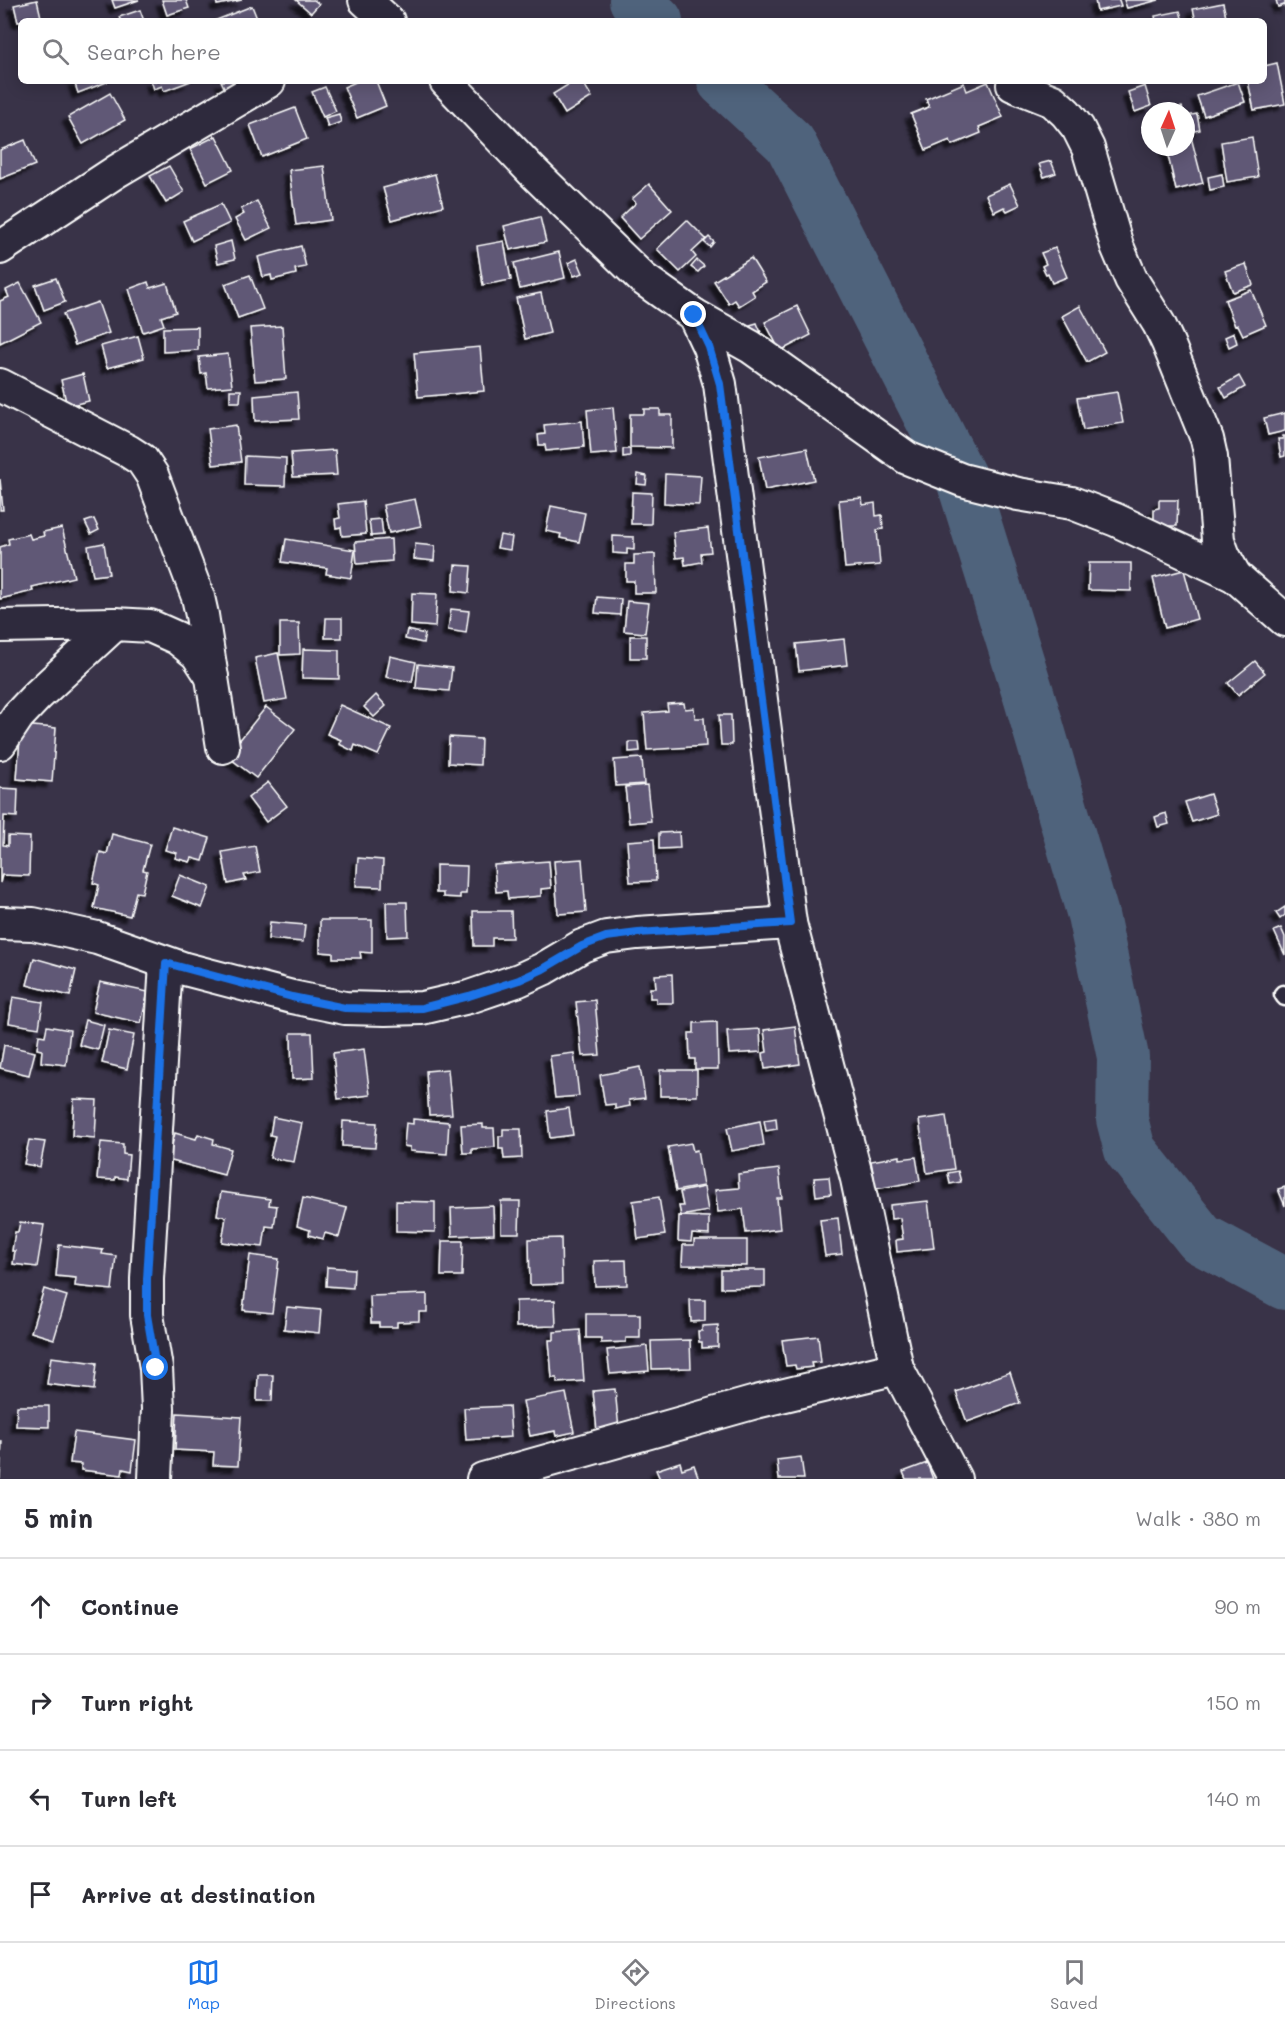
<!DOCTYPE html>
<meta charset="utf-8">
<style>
body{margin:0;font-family:Mali,sans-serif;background:#f2f2f3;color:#2b2b33}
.compass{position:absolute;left:1141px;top:102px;width:54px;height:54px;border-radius:50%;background:#fff;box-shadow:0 3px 15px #0003;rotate:3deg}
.stop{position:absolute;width:18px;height:18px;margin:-14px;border:4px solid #1a73e8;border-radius:50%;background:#fff}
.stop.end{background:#1a73e8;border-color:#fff;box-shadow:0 2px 6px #0008}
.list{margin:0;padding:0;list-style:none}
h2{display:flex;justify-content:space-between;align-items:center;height:78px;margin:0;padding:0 24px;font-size:26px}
h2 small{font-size:20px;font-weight:400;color:#7c7c81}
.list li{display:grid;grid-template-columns:39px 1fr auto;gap:18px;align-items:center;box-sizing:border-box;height:96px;padding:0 24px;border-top:2px solid #e1e1e2}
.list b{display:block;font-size:22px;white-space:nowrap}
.list em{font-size:20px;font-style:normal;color:#7c7c81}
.icon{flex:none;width:33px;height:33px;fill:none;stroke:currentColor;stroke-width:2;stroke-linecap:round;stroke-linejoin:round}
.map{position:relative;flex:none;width:1285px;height:1479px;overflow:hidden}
.search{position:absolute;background:#fff;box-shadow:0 3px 15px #0003;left:18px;right:18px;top:18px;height:66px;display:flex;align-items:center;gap:15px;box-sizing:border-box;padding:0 21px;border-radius:9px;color:#7c7c81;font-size:22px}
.sheet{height:462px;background:#fff}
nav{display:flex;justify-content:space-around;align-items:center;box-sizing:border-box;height:84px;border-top:2px solid #e1e1e2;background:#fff;font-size:16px;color:#7c7c81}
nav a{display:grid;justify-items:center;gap:3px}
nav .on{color:#1a73e8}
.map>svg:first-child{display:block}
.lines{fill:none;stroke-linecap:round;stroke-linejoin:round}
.river{stroke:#50637b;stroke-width:52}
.building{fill:#605976;stroke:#fff;stroke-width:1.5;filter:url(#shadow)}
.lane-casing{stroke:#fff;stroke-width:21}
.street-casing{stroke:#fff;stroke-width:36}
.lane{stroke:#2f2a3d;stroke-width:16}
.street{stroke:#2f2a3d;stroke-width:32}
.route{stroke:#1a73e8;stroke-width:8}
</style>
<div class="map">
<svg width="1285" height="1479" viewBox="0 0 1285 1479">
<defs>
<filter id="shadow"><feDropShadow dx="-5.5" dy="5.5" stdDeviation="1.5" flood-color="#0009"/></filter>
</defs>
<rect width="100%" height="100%" fill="#393348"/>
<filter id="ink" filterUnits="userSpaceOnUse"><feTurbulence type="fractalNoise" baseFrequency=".0167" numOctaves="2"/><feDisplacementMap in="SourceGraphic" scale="12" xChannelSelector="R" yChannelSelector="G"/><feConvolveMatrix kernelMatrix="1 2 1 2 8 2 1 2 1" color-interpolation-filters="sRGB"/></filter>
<g filter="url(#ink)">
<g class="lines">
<g class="river">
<path d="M635 0 657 21"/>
<path d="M723 81 790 143 962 480 1029 696 1093 915 1123 1057 1122 1119 1130 1150 1201 1239 1285 1284"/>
</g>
</g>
<g class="building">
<path d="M37 0 41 17 18 22 14 5Z"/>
<path d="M112 0H139L115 8Z"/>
<path d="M162 0H186L189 8 167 15Z"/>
<path d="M216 0H242L217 5Z"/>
<path d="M296 0H314L319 4 311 13Z"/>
<path d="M1095 0H1119L1121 6 1097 11Z"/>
<path d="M1124 0H1159L1127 8Z"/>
<path d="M1276 0H1285V8L1284 5 1278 7Z"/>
<path d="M1223 3 1227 21H1196L1193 9Z"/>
<path d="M252 6 258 21H214Z"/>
<path d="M140 10 144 21H121L119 17Z"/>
<path d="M1180 11 1183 21H1156L1155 16Z"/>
<path d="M1277 63 1285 104 1254 110 1248 81H1264V66Z"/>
<path d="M74 81H107V82L78 93Z"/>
<path d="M151 81H191L164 91 162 86 154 89Z"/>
<path d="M221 81H250L227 93Z"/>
<path d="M358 81H376L386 106 357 118 344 87Z"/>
<path d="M574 81H582L592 97 565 114 553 94Z"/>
<path d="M988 82 1003 117 979 127 981 133 952 145 950 140 926 150 911 114 929 107 926 99 964 83 967 91Z"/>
<path d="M1238 82 1245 102 1204 116 1197 96Z"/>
<path d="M1145 86 1151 106 1135 112 1128 92Z"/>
<path d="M325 87 336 111 323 117 312 92Z"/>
<path d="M110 93 125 120 83 144 68 117Z"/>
<path d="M1182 107 1183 111H1161Z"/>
<path d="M295 108 307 139 262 157 250 125Z"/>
<path d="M339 114 341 122 328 127 325 118Z"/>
<path d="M1197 114 1200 130 1189 132 1186 116Z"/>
<path d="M216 136 233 170 207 183 190 149Z"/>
<path d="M1191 137 1203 183 1176 190 1166 147H1186V139Z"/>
<path d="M1252 137 1258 177 1227 182 1221 142Z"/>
<path d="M25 140 35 165 0 179V150Z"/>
<path d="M1051 161 1056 173 1044 177 1039 164Z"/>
<path d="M169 166 184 192 166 203 150 176Z"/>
<path d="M324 166 331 220 296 225 289 170Z"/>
<path d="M435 174 443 206 392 220 383 188Z"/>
<path d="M1222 174 1224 187 1210 190 1208 177Z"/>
<path d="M649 184 672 210 639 239 620 218 636 203 632 199Z"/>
<path d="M1010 184 1020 205 1007 211 1004 207 994 212 986 195Z"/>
<path d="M257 201 271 228 246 240 235 219 244 214 241 209Z"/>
<path d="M221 204 230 223 192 241 183 221Z"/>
<path d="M540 217 546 242 510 250 504 226Z"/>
<path d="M687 220 706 239 692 252 696 257 680 272 657 249Z"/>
<path d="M709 237 714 242 710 247 704 242Z"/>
<path d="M231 241 235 259 218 263 214 246Z"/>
<path d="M504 241 511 280 483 285 477 246Z"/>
<path d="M301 246 306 267 295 269 296 274 272 280 271 275 263 277 258 257Z"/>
<path d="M1055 248 1067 277 1052 283 1048 273 1046 274 1042 266 1046 264 1041 253Z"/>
<path d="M559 252 565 278 520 289 514 263Z"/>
<path d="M751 258 766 282 752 291 755 296 739 306 735 300 729 304 714 281Z"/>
<path d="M577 259 583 273 574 276 568 263Z"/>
<path d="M697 260 704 266 698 272 691 267Z"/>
<path d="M1246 264 1253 285 1233 292 1225 271Z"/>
<path d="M250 275 263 309 238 318 225 284Z"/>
<path d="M56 278 65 302 44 310 35 285Z"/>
<path d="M148 282 150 288 167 283 176 312 161 317 164 325 143 332 129 289Z"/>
<path d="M20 283 41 322 0 343V301L9 297 6 290Z"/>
<path d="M1251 290 1266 325 1243 335 1238 325 1235 326 1225 300Z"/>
<path d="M541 293 550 333 525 339 516 298Z"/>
<path d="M98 302 109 333 75 345 63 314Z"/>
<path d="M797 306 811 335 780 351 765 322Z"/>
<path d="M1080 306 1105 352 1087 362 1062 316Z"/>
<path d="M757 323 762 335 756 337 750 325Z"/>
<path d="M282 326 286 379 255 381 250 328Z"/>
<path d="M198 327V350L163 352V328Z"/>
<path d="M1234 333 1237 343 1229 347 1225 337Z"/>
<path d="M138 336 144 358 107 368 101 346Z"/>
<path d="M480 347 484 391 418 397 414 353Z"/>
<path d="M228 354 232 386 208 388 206 373 201 374 199 357Z"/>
<path d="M83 374 89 401 67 406 61 380Z"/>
<path d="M1239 376 1245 387 1226 398 1220 387Z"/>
<path d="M230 390H241L240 402H230Z"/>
<path d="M297 392 299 419 255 421 254 396Z"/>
<path d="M1117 392 1123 423 1083 430 1077 398Z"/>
<path d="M613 407 617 453 591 455 587 410Z"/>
<path d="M644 409H660V415H672V448L630 447V414H644Z"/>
<path d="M1285 413V431L1268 435 1264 418Z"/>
<path d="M582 421 584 447 546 451 545 445H539L538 435 545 434 544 425Z"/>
<path d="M236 425 241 462 213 465 208 429Z"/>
<path d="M1283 436H1285V456L1281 457 1278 439H1283Z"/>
<path d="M807 448 814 480 765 490 759 457Z"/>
<path d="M623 449H630V456L623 457Z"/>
<path d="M335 450 337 475 293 477 291 453Z"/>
<path d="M245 456 286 458 285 486 244 485Z"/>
<path d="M638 474 647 476 646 485 637 484Z"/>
<path d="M665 474 701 476 699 505 664 503Z"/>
<path d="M0 479 3 510H0Z"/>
<path d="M632 492 652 493 651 524H631Z"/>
<path d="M862 498 863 505 875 503 876 516 882 515 883 529 877 530 880 565 845 568 839 500Z"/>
<path d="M415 499 421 526 389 533 383 505Z"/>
<path d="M1159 500H1178L1177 526H1158V522H1154V509L1159 508Z"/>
<path d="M363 501 366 534 342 536 341 527 336 528 335 519 340 518 338 504Z"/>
<path d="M551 506 585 513 579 542 560 538 561 534 546 531Z"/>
<path d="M94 519 99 530 91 534 85 522Z"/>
<path d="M381 519 383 535 371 536 369 520Z"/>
<path d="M62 528 74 577 32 587 33 591 0 599V547L9 544 8 539 29 534 31 539 44 536 43 532Z"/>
<path d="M708 528 711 552 701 553 702 562 685 565 684 557 676 558 673 532Z"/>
<path d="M500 535 512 537 510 550 497 548Z"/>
<path d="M613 536 634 537V550L627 549V554L613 553Z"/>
<path d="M286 539 355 550 351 578 326 574 327 568 282 562Z"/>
<path d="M391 539 392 561 357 564 355 542Z"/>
<path d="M104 543 109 574 93 576 88 546Z"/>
<path d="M415 544 435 546 434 561 414 559Z"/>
<path d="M655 554 656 593H634V581H626V564H634V555Z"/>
<path d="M1089 563H1131V591L1088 590Z"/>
<path d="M455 565 471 566 469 593 453 591Z"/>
<path d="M1184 570 1197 619 1165 628 1153 578Z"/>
<path d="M412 593 437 594 435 627 411 625Z"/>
<path d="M597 597 621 599 620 615 595 613Z"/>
<path d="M627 601 649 603 645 633 624 631Z"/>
<path d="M451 609 469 611 466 633 448 630Z"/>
<path d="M326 618H342V638H325Z"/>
<path d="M280 623H299L300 654 280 655Z"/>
<path d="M407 630 425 634 423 643 405 639Z"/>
<rect x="630" y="636" width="16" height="22"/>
<path d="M844 639 847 665 799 671 796 644Z"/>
<path d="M303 649 339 650V679L302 678Z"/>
<path d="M278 653 287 699 264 703 255 658Z"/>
<path d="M390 656 416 662 412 682 386 677Z"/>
<path d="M1255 661 1265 673 1238 695 1228 683Z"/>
<path d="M418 664 452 668 449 691 416 688Z"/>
<path d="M376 695 386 706 374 717 364 707Z"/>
<path d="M684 703 685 709 694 708 695 718H704L706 746 647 750 644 713 668 711 667 704Z"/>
<path d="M340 705 391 728 378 755 355 745 353 751 339 744 341 740 327 734Z"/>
<path d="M266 707 295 729 256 778 227 756Z"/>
<path d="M719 715H731L732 745H721Z"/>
<path d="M21 725 56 728 52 782 17 779Z"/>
<path d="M449 737 481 739 480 765 448 763Z"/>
<path d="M629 742H639L640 751 629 752Z"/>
<path d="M642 758 644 784 616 786 614 760Z"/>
<path d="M268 782 287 806 266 822 248 798Z"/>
<path d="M647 785 651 821 629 823 625 787Z"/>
<path d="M0 788 18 789 17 817 4 816 3 845 8 846V836L30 837 29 876 2 875 0 883Z"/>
<path d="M1210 794 1217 814 1192 822 1185 802Z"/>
<path d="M1166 813 1169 824 1158 827 1155 817Z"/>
<path d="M172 827 210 838 203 861 192 858 190 862 175 858 177 853 165 850Z"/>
<path d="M679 832 680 848 659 849V833Z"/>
<path d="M112 834 150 844 143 870 147 871 142 893 136 892 130 916 94 908 99 885 93 883 100 852 107 854Z"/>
<path d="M654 839 656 881 630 882 627 841Z"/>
<path d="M255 846 260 872 244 875 246 880 228 884 222 852Z"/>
<path d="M358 858 383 860 382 887 356 886Z"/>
<path d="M582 859 586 912 558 914 554 861Z"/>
<path d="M549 861 551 888 541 889V896L508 899 507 891 496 892 494 865Z"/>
<path d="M436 865 467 866 466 894H460V898L443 897V893H436Z"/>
<path d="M180 875 210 887 202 908 172 896Z"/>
<path d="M386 902H407L408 936 387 937Z"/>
<path d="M1285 907V915L1280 919 1276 913Z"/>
<path d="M473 911H511L512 938H492V946H474Z"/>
<path d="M320 920H372V953L360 952 361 958H333V953L320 952Z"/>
<path d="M270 922 305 925 303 942 268 939Z"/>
<path d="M1281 928 1285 937V955L1274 931Z"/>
<path d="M34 958 76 970 70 996 27 985Z"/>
<path d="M672 974 673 1003H656V998H650V988H656L655 975Z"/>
<path d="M100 982 148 992 141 1023 93 1012Z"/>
<path d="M13 997 43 1002 39 1028 9 1023Z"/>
<path d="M595 1000 600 1055 582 1056 576 1002Z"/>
<path d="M85 1020 104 1025 98 1050 79 1045Z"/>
<path d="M717 1022 718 1069H695V1059H690L689 1033H694V1023Z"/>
<path d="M47 1026 70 1030 66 1065 41 1062 42 1050 37 1049 39 1035 45 1036Z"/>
<path d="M795 1026 800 1064 765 1069 763 1053 767 1052 764 1030Z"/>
<path d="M760 1029 761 1052 729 1054 727 1031Z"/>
<path d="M109 1030 134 1035 127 1069 102 1063Z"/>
<path d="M291 1033H312L314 1078 292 1079Z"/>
<path d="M4 1045 35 1052 29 1075 0 1068Z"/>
<path d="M364 1049 370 1095 338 1099 333 1053Z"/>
<path d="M574 1053 579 1096 555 1098 550 1056Z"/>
<path d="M640 1067 645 1098 629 1100 630 1106 615 1109V1104L605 1105 600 1075Z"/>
<path d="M448 1069 452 1114 429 1115 426 1071Z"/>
<rect x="660" y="1070" width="37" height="26"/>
<path d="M74 1099 97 1100 95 1138 72 1136Z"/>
<path d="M569 1108 573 1135 550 1138 547 1111Z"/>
<path d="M946 1116 954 1169 927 1173 919 1120Z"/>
<path d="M273 1117 302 1123 294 1162 270 1158 275 1136 270 1135Z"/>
<path d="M776 1118 777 1129 766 1131 764 1120Z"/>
<path d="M413 1119 449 1122 447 1154 410 1151V1147L404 1146 406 1123 413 1124Z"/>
<path d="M343 1121 377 1123 375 1148 342 1146Z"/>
<path d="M760 1121 764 1145 732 1151 727 1128Z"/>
<path d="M483 1124V1128H494L495 1147 472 1149V1153H463L461 1125Z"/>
<path d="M503 1129H521L522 1158 504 1159 503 1149H499V1136H503Z"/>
<path d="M175 1133 196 1139 198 1134 214 1139 213 1144 231 1149 224 1175 168 1160Z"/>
<path d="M29 1140 45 1142 40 1167 24 1164Z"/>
<path d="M101 1142 123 1144V1154L129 1155 127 1179 115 1177V1180L97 1179Z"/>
<path d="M691 1143 693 1151 697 1150 703 1186 676 1191 668 1147Z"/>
<path d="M900 1156V1159L916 1157 920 1181 876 1189 871 1161Z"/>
<path d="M779 1169 782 1198H777L780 1229 746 1233 743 1209 718 1212 715 1190 739 1188 738 1174Z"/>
<path d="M958 1171 961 1182 950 1184 948 1173Z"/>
<path d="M829 1177 831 1194 816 1196 814 1178Z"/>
<path d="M704 1187 708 1211 681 1216 679 1206H683L680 1192Z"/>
<path d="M1285 1187V1206L1278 1189Z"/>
<path d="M221 1192 270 1199 269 1205 277 1206 274 1227 266 1226 263 1247 222 1242 226 1217 217 1215Z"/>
<path d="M659 1197 665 1235 638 1239 633 1201Z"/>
<path d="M303 1198 347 1208 339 1237 325 1233 323 1239 309 1235 310 1230 297 1226Z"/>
<path d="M396 1201 435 1202V1232L396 1231Z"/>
<path d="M501 1201H520L519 1233H501Z"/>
<path d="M928 1201 934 1248 897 1252 896 1240 903 1239 900 1218 891 1219 890 1205Z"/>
<path d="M493 1206 494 1234 452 1236 451 1208Z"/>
<path d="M679 1216 709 1217V1235L692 1234 691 1242 678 1241Z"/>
<path d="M838 1218 842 1254 825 1256 820 1220Z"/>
<path d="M20 1222 44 1225 37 1267 13 1264 15 1251H12L15 1232H18Z"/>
<path d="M561 1238 562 1284 530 1285 529 1239Z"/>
<path d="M694 1240H747V1266L682 1265 683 1245H694Z"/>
<path d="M442 1241H463L462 1276H441Z"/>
<path d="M59 1245 103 1250 102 1254 116 1256 112 1290 75 1286 76 1278 56 1276Z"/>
<path d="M250 1255 279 1259 272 1313 243 1310Z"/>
<path d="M626 1260 627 1285 595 1286 594 1261Z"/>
<path d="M327 1267 354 1269 353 1288 326 1286Z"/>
<path d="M721 1270H765V1287L721 1288Z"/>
<path d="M44 1289 67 1296 54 1339 31 1332Z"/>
<path d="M427 1294V1312H419V1321L397 1322V1327H379V1323H371L370 1296Z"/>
<path d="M555 1300 556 1326 516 1327V1301Z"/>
<path d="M690 1300H705V1321L691 1322Z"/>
<path d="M287 1307 321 1310 319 1333 284 1329Z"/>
<path d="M586 1314H640V1338H626V1342L601 1343V1338H586Z"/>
<path d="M718 1325V1347L702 1348V1342H699L698 1331H702V1326Z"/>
<path d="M580 1330 584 1381 557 1383V1378H552L549 1340H554V1332Z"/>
<path d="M818 1336 821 1362 811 1363 812 1367 796 1369 795 1365 786 1366 782 1340Z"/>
<path d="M690 1340 691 1368 652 1369 651 1341Z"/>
<path d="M647 1346 649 1371 610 1374 607 1350Z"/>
<path d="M51 1357 97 1363 94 1390 47 1384Z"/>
<path d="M1010 1372 1020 1403 967 1422 956 1392Z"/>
<path d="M258 1375H273L272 1401H257Z"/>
<path d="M615 1389 619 1429 597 1431 593 1391Z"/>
<path d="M566 1393 574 1432 556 1436 555 1431 530 1436 523 1401Z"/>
<path d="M17 1406H49V1427L16 1426Z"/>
<path d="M509 1406 511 1437 466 1440 464 1408Z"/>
<path d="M177 1413 241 1417 238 1466 213 1465 214 1452 175 1450Z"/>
<path d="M74 1432 136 1440 132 1471 123 1469 122 1475 81 1470V1464L70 1463Z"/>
<path d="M0 1441H2L0 1479Z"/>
<path d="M801 1457 804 1479H779L777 1460Z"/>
<path d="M680 1462 682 1469 694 1465 699 1479H660L656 1470Z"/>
<path d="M927 1463 933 1479H906L903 1472Z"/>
</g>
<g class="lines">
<defs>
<path id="lane" d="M1283 994 1285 997"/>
<g id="street">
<path d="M365 0 388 21"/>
<path d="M446 81 532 171 642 278 694 315 709 347 720 384 790 923 857 1179 897 1368 955 1479"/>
<path d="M1013 85 1053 101 1066 113 1078 128 1088 148 1117 246 1131 279 1159 324 1168 343 1207 439 1211 457 1218 540 1224 556 1235 576"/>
<path d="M0 248 117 171 269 81"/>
<path d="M694 315 751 347 907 458 962 480 1018 494 1072 503 1116 520 1235 576 1285 620"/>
<path d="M0 385 128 451 142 460 152 475 198 597 202 615 223 747"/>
<path d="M0 626 115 624 150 626 177 638 197 654 212 677"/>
<path d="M0 743 18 716 37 696 115 624"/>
<path d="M0 923 33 924 97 938 185 969 292 997 345 1008 385 1009 422 1008 469 997 519 980 543 969 582 946 606 937 637 933 790 923"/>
<path d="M155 1479 158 1409 156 1368 147 1315V1279L166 963"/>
<path d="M483 1479 756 1402 897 1368"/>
</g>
</defs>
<use href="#lane" class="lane-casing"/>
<use href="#street" class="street-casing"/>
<use href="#lane" class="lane"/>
<use href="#street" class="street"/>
</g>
</g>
<g class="lines" filter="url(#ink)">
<path class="route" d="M156 1368 147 1315V1279L166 963 292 997 345 1008 385 1009 422 1008 469 996 519 980 543 969 582 946 606 937 638 933 790 923 720 384 709 347 694 315"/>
</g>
</svg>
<svg class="compass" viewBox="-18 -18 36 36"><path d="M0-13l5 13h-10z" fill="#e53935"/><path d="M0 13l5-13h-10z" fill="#7c7c81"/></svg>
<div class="stop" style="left:156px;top:1368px"></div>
<div class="stop end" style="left:694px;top:315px"></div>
<div class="search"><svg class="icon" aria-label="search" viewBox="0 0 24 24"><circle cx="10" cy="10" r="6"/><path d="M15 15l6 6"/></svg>Search here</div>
</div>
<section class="sheet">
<h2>5 min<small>Walk · 380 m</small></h2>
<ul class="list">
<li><svg class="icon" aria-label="ahead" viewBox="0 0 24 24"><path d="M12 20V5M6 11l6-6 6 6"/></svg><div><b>Continue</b></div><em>90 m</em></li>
<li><svg class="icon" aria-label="right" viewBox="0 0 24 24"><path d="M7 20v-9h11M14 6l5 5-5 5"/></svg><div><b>Turn right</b></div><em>150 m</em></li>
<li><svg class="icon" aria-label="left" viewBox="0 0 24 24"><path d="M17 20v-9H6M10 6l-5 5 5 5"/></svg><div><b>Turn left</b></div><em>140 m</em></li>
<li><svg class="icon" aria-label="arrive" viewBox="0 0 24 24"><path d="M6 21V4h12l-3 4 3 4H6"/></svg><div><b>Arrive at destination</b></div></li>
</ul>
</section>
<nav>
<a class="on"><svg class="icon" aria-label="map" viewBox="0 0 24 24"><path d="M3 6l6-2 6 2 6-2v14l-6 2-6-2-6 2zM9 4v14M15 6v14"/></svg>Map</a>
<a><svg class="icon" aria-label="directions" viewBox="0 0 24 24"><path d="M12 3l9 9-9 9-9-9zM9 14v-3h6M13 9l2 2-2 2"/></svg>Directions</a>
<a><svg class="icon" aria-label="saved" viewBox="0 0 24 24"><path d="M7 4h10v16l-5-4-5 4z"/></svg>Saved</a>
</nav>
